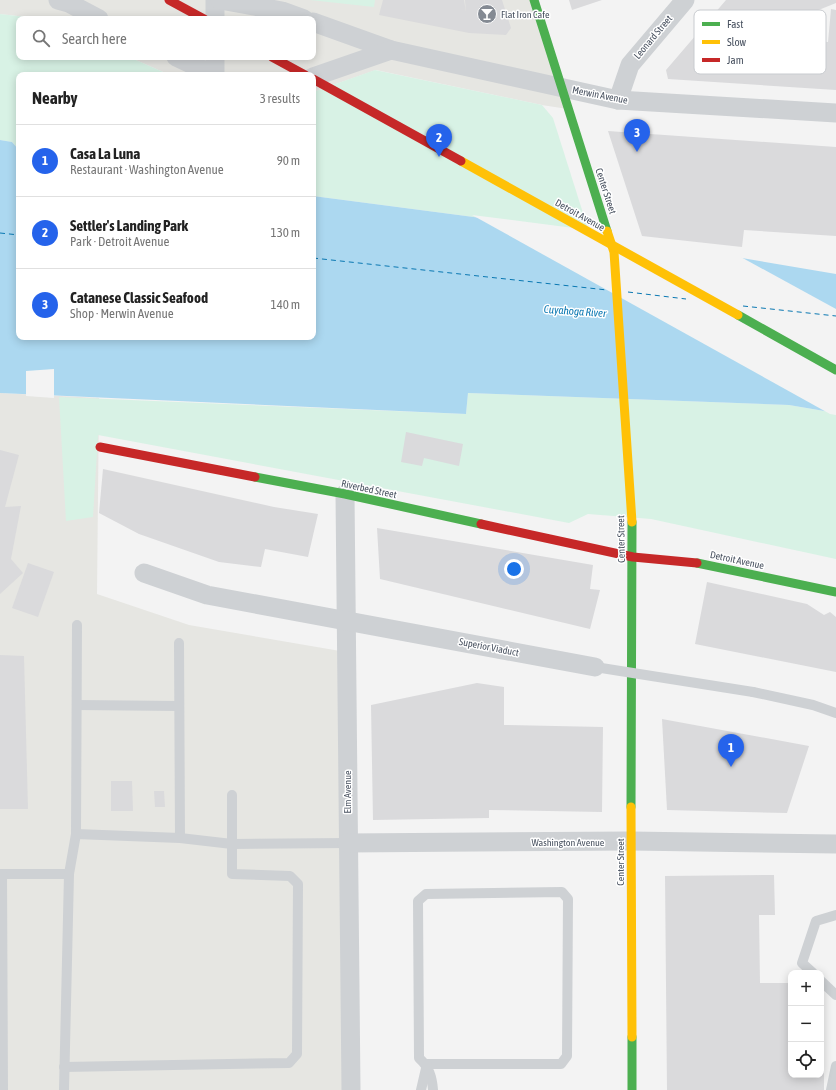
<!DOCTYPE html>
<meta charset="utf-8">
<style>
body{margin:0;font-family:"Asap Condensed",sans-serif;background:#f2f2f2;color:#222}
.controls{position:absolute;right:12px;bottom:12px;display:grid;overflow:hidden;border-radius:8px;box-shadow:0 2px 10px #0003}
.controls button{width:36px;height:36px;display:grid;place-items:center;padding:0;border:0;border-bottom:1px solid #e0e0e0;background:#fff;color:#222;font:20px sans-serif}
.you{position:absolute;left:514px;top:569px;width:14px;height:14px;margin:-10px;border:3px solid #fff;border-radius:50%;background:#1a73e8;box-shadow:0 0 0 6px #1a73e833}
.badge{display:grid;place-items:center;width:26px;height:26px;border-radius:50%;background:#2563eb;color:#fff;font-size:13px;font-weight:700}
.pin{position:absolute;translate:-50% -33px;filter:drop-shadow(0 1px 2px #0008)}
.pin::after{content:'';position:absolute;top:21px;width:14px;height:12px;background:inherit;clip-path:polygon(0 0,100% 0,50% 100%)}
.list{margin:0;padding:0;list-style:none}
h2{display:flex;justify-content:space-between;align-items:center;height:52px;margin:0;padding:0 16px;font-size:17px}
h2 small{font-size:13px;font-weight:400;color:#767676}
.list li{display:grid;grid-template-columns:26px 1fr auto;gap:12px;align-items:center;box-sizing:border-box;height:72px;padding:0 16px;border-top:1px solid #e0e0e0}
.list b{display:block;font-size:15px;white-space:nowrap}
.list p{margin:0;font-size:13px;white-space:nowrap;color:#767676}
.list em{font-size:13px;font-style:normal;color:#767676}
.icon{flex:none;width:22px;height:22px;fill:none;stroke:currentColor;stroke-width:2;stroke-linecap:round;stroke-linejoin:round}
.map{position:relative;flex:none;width:836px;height:1090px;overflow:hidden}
.search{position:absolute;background:#fff;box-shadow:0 2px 10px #0003;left:16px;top:16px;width:300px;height:44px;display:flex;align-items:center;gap:10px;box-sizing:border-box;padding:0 14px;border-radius:8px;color:#767676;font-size:15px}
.panel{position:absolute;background:#fff;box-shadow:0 2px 10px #0003;left:16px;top:72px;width:300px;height:268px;border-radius:8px}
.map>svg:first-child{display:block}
.commercial{fill:#e6e6e2}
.green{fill:#d8f2e5}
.water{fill:#acd8f0}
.pier{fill:#f3f3f3}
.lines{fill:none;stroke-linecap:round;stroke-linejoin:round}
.ferry{stroke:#0a78b2;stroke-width:1;stroke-dasharray:5 4;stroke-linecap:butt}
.building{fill:#dadadc}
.lane{stroke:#ced1d4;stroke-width:10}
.street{stroke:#ced1d4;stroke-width:19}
.fast{stroke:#4caf50;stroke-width:9}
.slow{stroke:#ffc107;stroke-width:9}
.jam{stroke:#c62828;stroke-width:9}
.lane-bridge{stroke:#ced1d4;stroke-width:10}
.street-bridge{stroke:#ced1d4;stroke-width:19}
.fast-bridge{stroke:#4caf50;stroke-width:9}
.slow-bridge{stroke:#ffc107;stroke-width:9}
.jam-bridge{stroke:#c62828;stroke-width:9}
.labels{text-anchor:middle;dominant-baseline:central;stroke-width:3;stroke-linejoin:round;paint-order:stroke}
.poi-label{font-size:10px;fill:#495260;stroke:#fff;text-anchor:start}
.street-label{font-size:10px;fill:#495260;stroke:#fff}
.water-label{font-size:11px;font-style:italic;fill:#0a78b2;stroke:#fff}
.key{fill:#fff;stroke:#c8cbcf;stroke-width:1}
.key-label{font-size:11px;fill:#495260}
</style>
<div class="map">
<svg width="836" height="1090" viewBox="0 0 836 1090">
<rect width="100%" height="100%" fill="#f3f3f3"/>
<g class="commercial">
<path d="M0 0H534L568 109 542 105 376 70 313 92V75H170L129 57H313V19H44L0 14Z"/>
<path d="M0 393 99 398 97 594 189 625 346 652 351 1090H0Z"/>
</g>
<g class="green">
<path d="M310 0H375L374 7Z"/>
<path d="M0 14 44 19H19V57H129L170 75H19V150L12 142 0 140Z"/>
<path d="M375 70 542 105 553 118 589 232 313 196V92Z"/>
<path d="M468 393 789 405 836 413V559L651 519 588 514 569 523 98 435 93 517 66 521 59 397 466 414Z"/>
</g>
<path class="water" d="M0 140 12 142 19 150V337H313V196L589 232 836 274V413L789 405 468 393 466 414 0 393Z"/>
<g class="pier">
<path d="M472 215 589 230 739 256 836 309V415L830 414Z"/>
<path d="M54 369V398L26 396V371Z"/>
</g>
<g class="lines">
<g class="ferry">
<path d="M0 233 19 235"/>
<path d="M313 258 607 290"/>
<path d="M628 292 686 299"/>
<path d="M743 306 836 316"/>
</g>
</g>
<g class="building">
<path d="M383 0H464L466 12 465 0H502L511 28 506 35 469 33 379 15Z"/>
<path d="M569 0H602L572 10Z"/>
<path d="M726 0H836V3L754 36 828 42 831 9 836 10V90L668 79 666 70Z"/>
<path d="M608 131 836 147V236L744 230 742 247 642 236Z"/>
<path d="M406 432 463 444 459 466 424 458 422 466 401 462Z"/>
<path d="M0 450 19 455 5 507 21 506 11 559 23 573 0 594Z"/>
<path d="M103 469 274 507 318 514 308 557 265 549 261 567 219 562 139 534 99 513Z"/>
<path d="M377 528 593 565 590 589 600 590 590 629 380 579Z"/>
<path d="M28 563 54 572 38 617 12 608Z"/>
<path d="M707 582 807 604 824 615 830 612 836 617V672L695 644Z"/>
<path d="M0 655 24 656 28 809H0Z"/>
<path d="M477 683 504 687V725L603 727 602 812 489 810V818L373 820 371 705Z"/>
<path d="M662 719 809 746 787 813 667 810Z"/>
<path d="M111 781H132L133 811H111Z"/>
<path d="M154 791H164L165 807H155Z"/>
<path d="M774 875 775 915H759L760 983H791V1075H821V1031H824V1090H667L665 876Z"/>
</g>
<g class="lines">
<g class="lane">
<path d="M179 643 180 838"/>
<path d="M753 692 813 705 836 713"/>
<path d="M77 705 179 706"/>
<path d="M76 834 180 838 232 844 347 843"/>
<path d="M0 874H69"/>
<path d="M2 874 3 1090"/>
<path d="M813 973 802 963 816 921 836 915"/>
<path d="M821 981 836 995"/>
<path d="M427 1064H561L567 1056 568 899 562 892 426 894 418 901 419 1058C429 1067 432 1077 433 1090"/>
<path d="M64 1067 289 1063 297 1054 298 884 290 876 232 874V795"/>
<path d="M64 1090 69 874 76 834 77 625"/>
<path d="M421 1090 427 1064"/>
<path d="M831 1090 836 1066"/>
</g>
<g class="street">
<path d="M58 0 69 3 99 19"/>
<path d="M215 0V19"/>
<path d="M220 0 282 11 304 19"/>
<path d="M313 22 391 50 618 100 836 113"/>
<path d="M176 57 214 75"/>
<path d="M215 57V75"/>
<path d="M313 77 391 50"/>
<path d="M618 100 630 65 685 0"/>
<path d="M345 494 351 1090"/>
<path d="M347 843 631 841 836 844"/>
</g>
<g class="fast">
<path d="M534 0 607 231"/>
<path d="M255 477 345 494 481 524"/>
<path d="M697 563 836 592"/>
<path d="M631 807 632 522"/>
<path d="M632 1037V1090"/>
</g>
<g class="slow">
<path d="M607 231 614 252 632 522"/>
<path d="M631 807 632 1037"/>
</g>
<g class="jam">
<path d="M169 0 204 19"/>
<path d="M272 57 305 75"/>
<path d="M100 447 255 477"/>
<path d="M481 524 633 557 697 563"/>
</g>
<path class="lane-bridge" d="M595 667 753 692"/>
<path class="street-bridge" d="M144 573 207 595 595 667"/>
<path class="fast-bridge" d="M738 315 836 370"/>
<path class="slow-bridge" d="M461 161 738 315"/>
<path class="jam-bridge" d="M313 79 461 161"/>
</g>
<defs>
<symbol id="bar-disc" viewBox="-11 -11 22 22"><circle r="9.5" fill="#848a93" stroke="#fff"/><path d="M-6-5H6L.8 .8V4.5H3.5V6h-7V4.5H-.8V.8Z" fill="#fff"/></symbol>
</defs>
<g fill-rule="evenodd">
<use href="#bar-disc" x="476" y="3" width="22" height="22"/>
</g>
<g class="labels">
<g class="poi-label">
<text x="501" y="14">Flat Iron Cafe</text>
</g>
<g class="street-label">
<text transform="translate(653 37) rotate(-50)">Leonard Street</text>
<text transform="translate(600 95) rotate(11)">Merwin Avenue</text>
<text transform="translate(606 191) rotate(72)">Center Street</text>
<text transform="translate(580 215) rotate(29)">Detroit Avenue</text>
<text transform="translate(369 489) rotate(12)">Riverbed Street</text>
<text transform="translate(621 539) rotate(-91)">Center Street</text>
<text transform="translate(737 560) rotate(12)">Detroit Avenue</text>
<text transform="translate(489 647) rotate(11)">Superior Viaduct</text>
<text transform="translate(347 792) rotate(-90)">Elm Avenue</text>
<text x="568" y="842">Washington Avenue</text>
<text transform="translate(620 862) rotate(-90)">Center Street</text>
</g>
<g class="water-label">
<text transform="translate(575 311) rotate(4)">Cuyahoga River</text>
</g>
</g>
<rect x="694" y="10" width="132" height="64" rx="6" class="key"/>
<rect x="702" y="22" width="18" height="4" fill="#4caf50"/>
<rect x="702" y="40" width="18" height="4" fill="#ffc107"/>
<rect x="702" y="58" width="18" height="4" fill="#c62828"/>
<g class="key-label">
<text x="727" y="28">Fast</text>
<text x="727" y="46">Slow</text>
<text x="727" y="64">Jam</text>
</g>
</svg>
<div class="controls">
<button>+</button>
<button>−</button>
<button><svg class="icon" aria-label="locate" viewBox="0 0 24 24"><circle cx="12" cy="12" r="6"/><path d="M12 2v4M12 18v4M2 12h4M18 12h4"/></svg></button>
</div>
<div class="you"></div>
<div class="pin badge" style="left:731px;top:767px">1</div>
<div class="pin badge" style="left:439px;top:157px">2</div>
<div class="pin badge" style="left:637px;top:152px">3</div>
<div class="search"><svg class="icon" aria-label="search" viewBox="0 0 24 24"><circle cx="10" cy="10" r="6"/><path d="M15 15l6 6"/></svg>Search here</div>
<section class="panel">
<h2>Nearby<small>3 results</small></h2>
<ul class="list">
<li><span class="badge">1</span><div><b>Casa La Luna</b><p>Restaurant · Washington Avenue</p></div><em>90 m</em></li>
<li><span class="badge">2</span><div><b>Settler's Landing Park</b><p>Park · Detroit Avenue</p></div><em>130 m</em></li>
<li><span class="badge">3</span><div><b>Catanese Classic Seafood</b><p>Shop · Merwin Avenue</p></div><em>140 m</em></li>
</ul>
</section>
</div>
